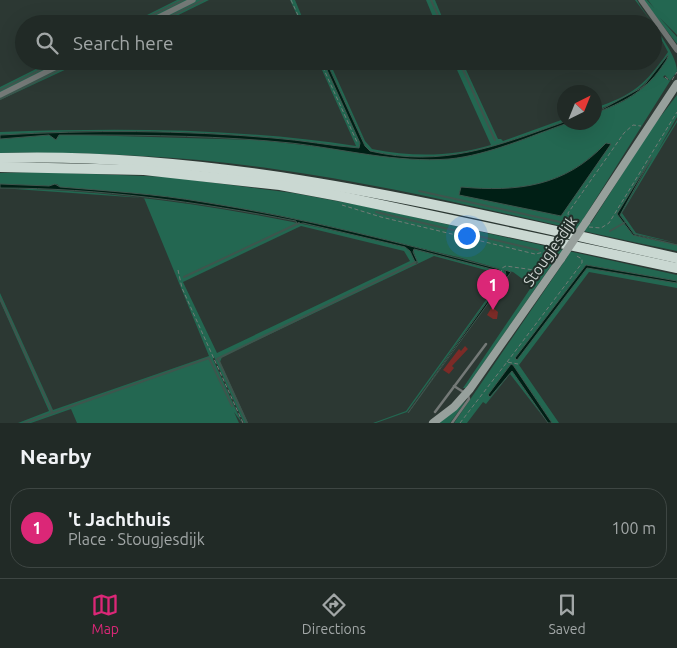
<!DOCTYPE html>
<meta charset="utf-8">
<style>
body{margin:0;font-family:Ubuntu,sans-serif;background:#2d3632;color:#f1f3f6}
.compass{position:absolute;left:557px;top:85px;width:45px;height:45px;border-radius:50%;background:#212a26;box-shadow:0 5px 20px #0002;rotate:43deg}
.you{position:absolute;left:466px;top:235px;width:18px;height:18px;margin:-12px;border:4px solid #fff;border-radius:50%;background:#1a73e8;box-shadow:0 0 0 8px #1a73e833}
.badge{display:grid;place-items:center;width:32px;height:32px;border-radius:50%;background:#db2777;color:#fff;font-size:16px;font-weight:700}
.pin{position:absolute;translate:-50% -41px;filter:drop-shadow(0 1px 2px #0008)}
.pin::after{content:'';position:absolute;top:26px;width:18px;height:15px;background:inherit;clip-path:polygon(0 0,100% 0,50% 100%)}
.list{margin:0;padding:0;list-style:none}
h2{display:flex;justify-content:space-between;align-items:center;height:65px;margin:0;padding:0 20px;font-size:21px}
h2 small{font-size:16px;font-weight:400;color:#a2a7a7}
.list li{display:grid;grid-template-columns:32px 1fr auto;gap:15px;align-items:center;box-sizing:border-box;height:80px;margin:0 10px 10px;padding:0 10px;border:1px solid #3e4643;border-radius:20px}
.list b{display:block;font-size:19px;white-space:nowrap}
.list p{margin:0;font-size:16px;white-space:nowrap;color:#a2a7a7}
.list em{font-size:16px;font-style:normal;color:#a2a7a7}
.icon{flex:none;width:28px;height:28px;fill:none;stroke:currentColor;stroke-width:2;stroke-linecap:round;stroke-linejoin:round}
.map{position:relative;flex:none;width:677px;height:423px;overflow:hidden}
.search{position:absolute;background:#212a26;box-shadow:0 5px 20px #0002;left:15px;right:15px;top:15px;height:55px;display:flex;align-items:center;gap:12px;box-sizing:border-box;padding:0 18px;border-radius:28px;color:#a2a7a7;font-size:19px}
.sheet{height:155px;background:#212a26}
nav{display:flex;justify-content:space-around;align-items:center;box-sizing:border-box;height:70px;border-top:1px solid #3e4643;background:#212a26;font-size:14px;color:#a2a7a7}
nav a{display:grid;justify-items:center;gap:2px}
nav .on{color:#db2777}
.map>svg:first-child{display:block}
.green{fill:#236751;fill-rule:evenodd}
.water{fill:#001f15;stroke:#3e554d}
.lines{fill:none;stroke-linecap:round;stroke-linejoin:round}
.stream{stroke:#3e554d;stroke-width:2}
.building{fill:#7b2b27}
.path{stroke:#717b76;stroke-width:1;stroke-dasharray:4 2.5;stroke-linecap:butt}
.lane{stroke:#747977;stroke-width:2.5}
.street{stroke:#747977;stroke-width:5.5}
.secondary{stroke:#97a09c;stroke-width:8}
.highway{stroke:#cad8d2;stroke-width:10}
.secondary-bridge{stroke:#97a09c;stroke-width:8}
.labels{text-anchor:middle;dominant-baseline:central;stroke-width:4;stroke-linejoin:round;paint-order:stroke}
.street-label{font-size:15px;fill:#cdd4d1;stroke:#222e29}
</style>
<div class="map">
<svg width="677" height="423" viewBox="0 0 677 423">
<rect width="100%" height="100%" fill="#2c3833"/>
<g class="green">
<path d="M177 0H191L142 24H129Z"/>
<path d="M196 0H209L160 24H148Z"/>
<path d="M290 0H295L305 24H301Z"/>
<path d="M426 0H435L445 24H436Z"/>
<path d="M635 0H637C646 17 677 52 677 71 676 74 672 78 670 81L665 75 663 77 670 81 582 221 591 223 651 129 677 95V117L657 152 677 120V122L622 213 636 233 677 243 634 234 620 215 653 158 617 214 633 235 677 245V251C543 224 410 188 274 169 183 156 92 152 0 153V139L49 135 56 140 59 135H82L260 140 432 160 480 153 568 123 594 122 595 113C636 98 643 91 668 56 644 89 632 96 595 111V108C633 95 645 85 668 52L653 24ZM606 143 561 216 459 194 461 187C519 192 563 187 606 143Z"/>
<path d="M643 0H647L654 8 648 0H677V35L660 18 677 37V44Z"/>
<path d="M52 61H66L0 94V87Z"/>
<path d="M71 61H84L0 100V96Z"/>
<path d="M318 61H323L360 143V148C331 148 302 140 273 138 182 131 91 128 0 135V132C119 128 238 128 356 146Z"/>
<path d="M326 61H329L365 141 372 149C413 157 451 157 491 145L453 61H462L498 139H501L503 141 564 119V122C497 146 443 168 370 151L365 146Z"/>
<path d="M42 172 169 177 293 193 369 207 677 275V281L586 265 515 358 517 359 587 268 677 283V288L589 272 519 365 559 423H552L513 365 490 396 512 371 548 423 510 374 486 404 483 402 467 423H454L568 256 556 253V259L466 388H463L532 286 513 272 504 270 506 275 407 412 376 423H373L406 411 504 275 434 256 222 357 220 362 248 423H244L214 357 213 359 242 423 234 412 239 423H77L71 409 31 423H18L49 411 0 301V293L53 410 209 356 144 198 0 188C140 191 270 214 405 247L410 251 416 264 417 263 413 249 499 271V269C466 258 431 251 397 243 283 214 177 196 60 187L57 184 49 186 0 184V173ZM301 226 404 251 410 261 217 353 183 282Z"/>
<path d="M466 401 450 423H439Z"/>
</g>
<g class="water">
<path d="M668 55C668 59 664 63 661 68 644 92 622 103 595 113L643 87Z"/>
<path d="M323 61H326L365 146 370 151C443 168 497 146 564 122L568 123C530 136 489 155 449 159 396 163 343 149 291 143 222 136 151 135 82 135H59L56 140 49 135 0 139V135C91 130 182 130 273 138 302 140 331 146 359 148L360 143Z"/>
<path d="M606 143 611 144 561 216 459 195 461 187C517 192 565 187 606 143Z"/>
<path d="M652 157 620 215 634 234 677 245 633 235 617 214Z"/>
<path d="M0 184 49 186 55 184 60 187C108 191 156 194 203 202 304 218 401 243 499 269V271L414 249 413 252 418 263 416 264 410 251 405 247 303 223 297 224 296 221C198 202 100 188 0 188Z"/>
<path d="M586 265 677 281V283L587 268 517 360 515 358Z"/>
<path d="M505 270 511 272 408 413 506 275Z"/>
<path d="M511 364 513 365 552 423H548L512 371 490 397 488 395Z"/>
</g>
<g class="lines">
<g class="stream">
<path d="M431 0 442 24"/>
<path d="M134 24 183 0"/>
<path d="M155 24 203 0"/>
<path d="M459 61 495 140"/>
<path d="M0 90 58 61"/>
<path d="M0 99 73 63"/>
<path d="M419 191 560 222"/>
<path d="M376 212 538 250"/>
<path d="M610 231 624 223"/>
<path d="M184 277 299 223"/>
<path d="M0 298 52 412"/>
<path d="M217 359 416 262"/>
<path d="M218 359 247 423"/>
<path d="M24 423 209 358 232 406"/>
</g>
</g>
<g class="building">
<path d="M492 307 498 312 497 319H493L487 315Z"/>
<path d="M465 346 468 349 452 366 454 368 449 374 443 370 459 349 461 351Z"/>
</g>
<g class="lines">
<g class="path">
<path d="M291 0 302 24"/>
<path d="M77 61 79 65"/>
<path d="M320 61 357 142"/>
<path d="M665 77 670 81"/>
<path d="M672 80 677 72"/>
<path d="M342 205 381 217 535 254 554 250"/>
<path d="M575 225 569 220 568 213 624 133 633 125 641 126"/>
<path d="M589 227 601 228 609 223 677 112"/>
<path d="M178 270 182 288 243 423"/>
<path d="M501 274 502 268 506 266 534 270 541 264 547 253"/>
<path d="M507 362 582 263V259L575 255"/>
<path d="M460 423 507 362 518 364"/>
</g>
<g class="lane">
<path d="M435 412 486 344"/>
<path d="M452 423 469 399 468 395 454 386"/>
</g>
<g class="street">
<path d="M641 0 677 50"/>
<path d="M145 24 193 0"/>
<path d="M0 95 68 61"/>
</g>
<g class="secondary">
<path d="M586 222 677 84"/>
<path d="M433 423 454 407 470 389 561 259"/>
</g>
<g class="highway">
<path d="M0 158C230 151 454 209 677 258"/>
<path d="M0 167 144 170 280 185 339 196 677 268"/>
</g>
<path class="secondary-bridge" d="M561 259 586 222"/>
</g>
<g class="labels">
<g class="street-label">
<text transform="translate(550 251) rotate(-55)">Stougjesdijk</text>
</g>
</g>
</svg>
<svg class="compass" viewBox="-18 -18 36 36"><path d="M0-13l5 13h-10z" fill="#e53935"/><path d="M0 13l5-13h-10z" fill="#a2a7a7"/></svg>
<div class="you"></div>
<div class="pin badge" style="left:493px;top:310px">1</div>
<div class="search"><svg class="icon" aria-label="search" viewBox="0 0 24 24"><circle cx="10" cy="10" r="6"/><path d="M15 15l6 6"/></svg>Search here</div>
</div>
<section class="sheet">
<h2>Nearby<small></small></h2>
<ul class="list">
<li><span class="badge">1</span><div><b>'t Jachthuis</b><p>Place · Stougjesdijk</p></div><em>100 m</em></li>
</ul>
</section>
<nav>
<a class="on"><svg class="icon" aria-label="map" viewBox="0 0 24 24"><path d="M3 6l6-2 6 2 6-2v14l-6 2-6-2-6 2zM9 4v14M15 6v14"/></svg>Map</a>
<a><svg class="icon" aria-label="directions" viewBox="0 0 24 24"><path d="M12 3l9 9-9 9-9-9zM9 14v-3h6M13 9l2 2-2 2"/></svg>Directions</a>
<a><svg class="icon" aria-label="saved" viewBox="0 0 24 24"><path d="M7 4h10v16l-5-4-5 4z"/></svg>Saved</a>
</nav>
